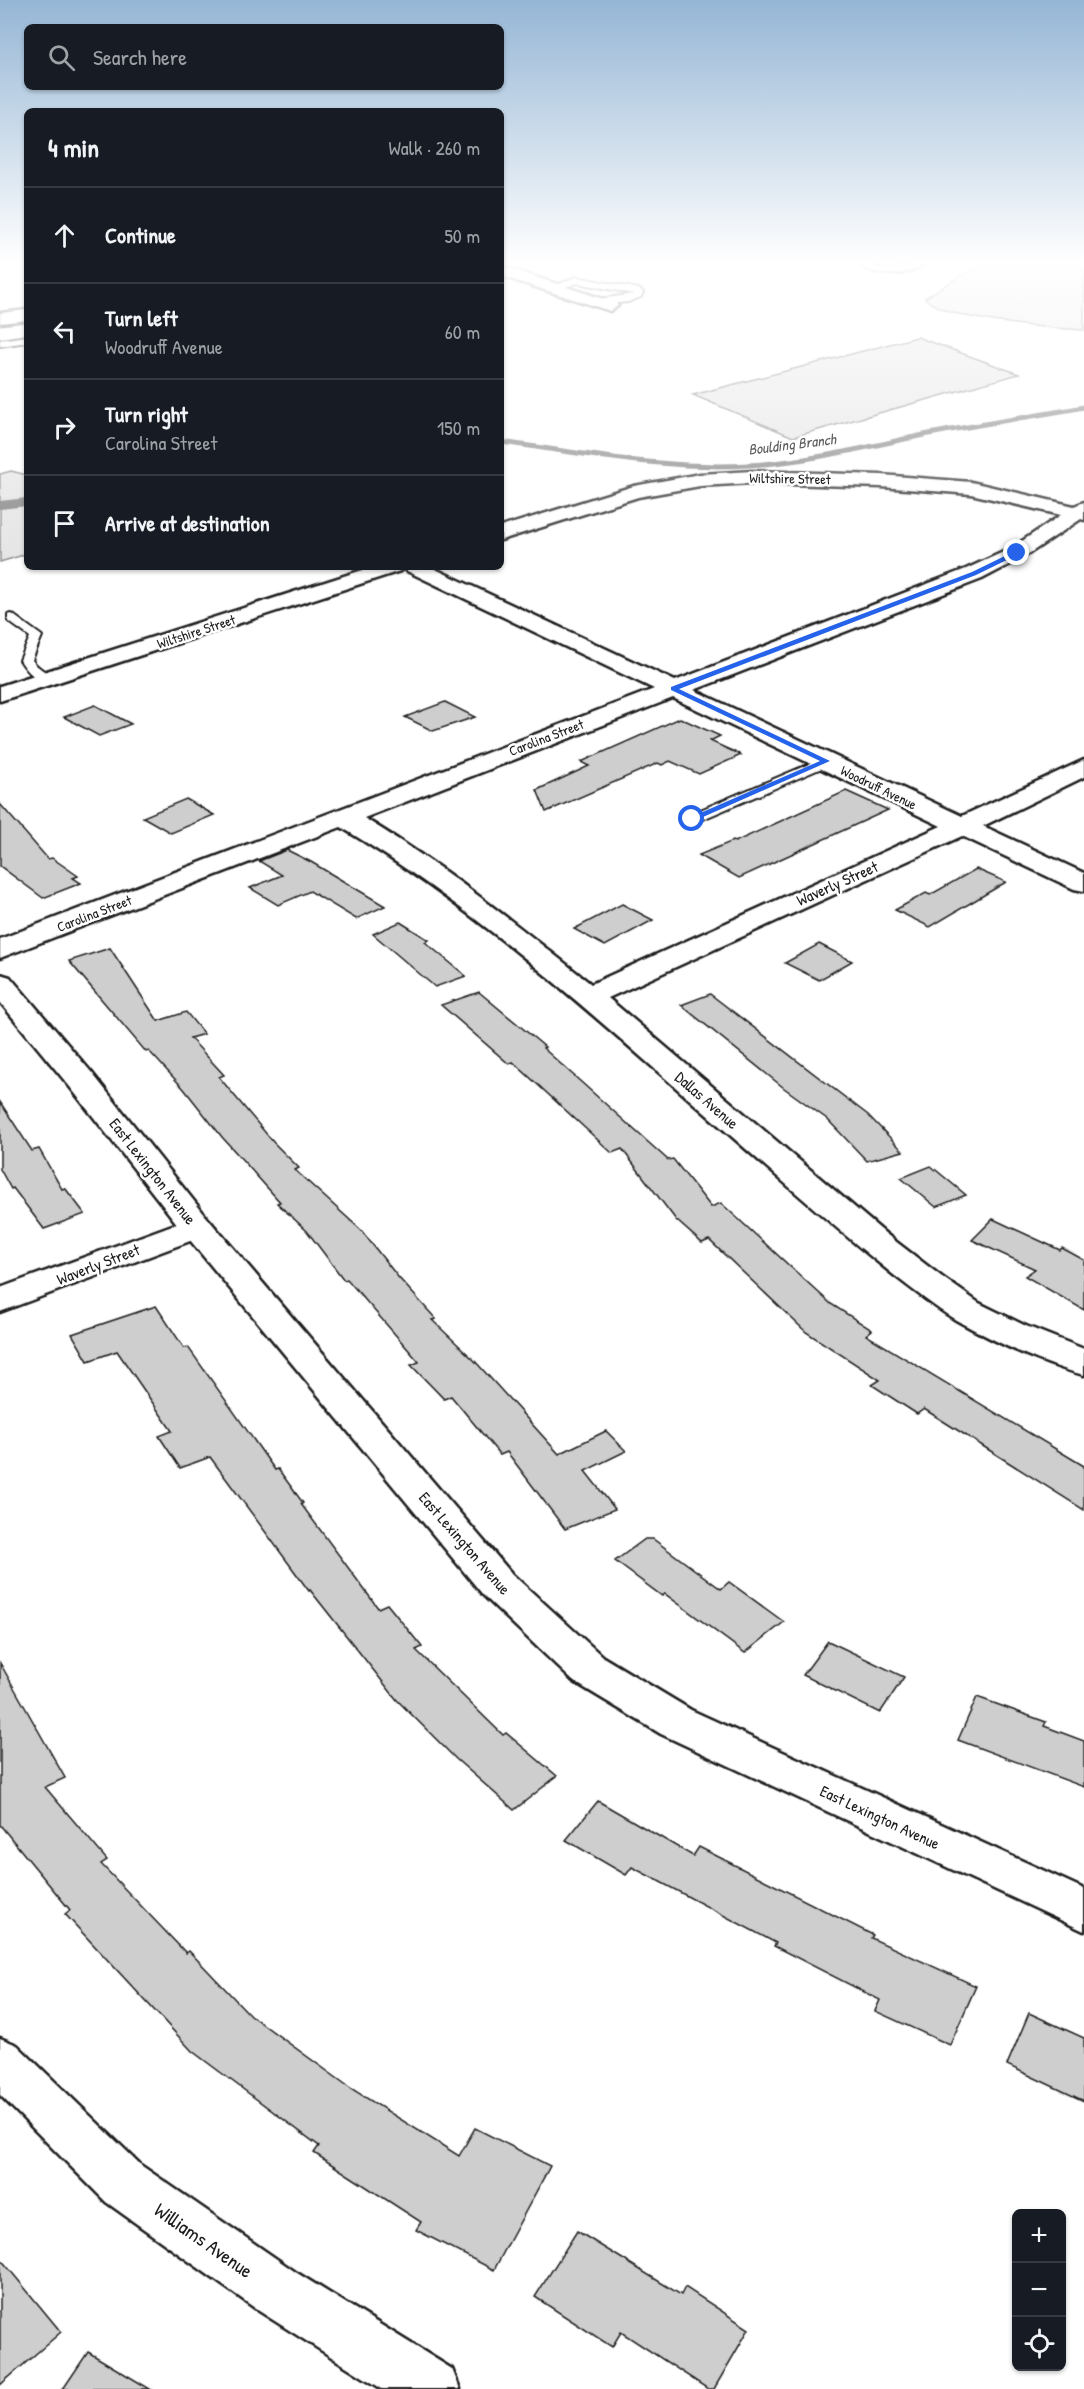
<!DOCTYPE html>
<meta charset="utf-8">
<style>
body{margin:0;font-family:"Patrick Hand",sans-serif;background:#20242c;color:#f1f3f6}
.controls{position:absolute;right:18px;bottom:18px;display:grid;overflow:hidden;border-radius:9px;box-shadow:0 2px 4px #0004}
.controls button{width:54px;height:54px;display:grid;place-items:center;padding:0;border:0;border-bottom:2px solid #363941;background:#171b24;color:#f1f3f6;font:30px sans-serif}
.stop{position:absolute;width:18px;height:18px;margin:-14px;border:4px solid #2563eb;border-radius:50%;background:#fff}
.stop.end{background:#2563eb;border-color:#fff;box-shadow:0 2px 6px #0008}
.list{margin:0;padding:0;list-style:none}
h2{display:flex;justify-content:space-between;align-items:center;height:78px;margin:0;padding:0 24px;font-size:26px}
h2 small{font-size:20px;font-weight:400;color:#9ea1a6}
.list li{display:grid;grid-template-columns:39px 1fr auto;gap:18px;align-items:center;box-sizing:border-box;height:96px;padding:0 24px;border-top:2px solid #363941}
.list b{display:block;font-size:22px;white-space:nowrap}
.list p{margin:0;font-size:20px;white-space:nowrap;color:#9ea1a6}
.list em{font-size:20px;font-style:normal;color:#9ea1a6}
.icon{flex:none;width:33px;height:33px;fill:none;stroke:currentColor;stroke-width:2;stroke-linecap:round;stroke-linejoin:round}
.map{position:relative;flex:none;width:1084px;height:2389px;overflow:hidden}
.search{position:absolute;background:#171b24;box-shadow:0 2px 4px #0004;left:24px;top:24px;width:480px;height:66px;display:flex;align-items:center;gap:15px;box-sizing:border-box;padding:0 21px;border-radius:9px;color:#9ea1a6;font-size:22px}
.panel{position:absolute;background:#171b24;box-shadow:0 2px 4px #0004;left:24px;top:108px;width:480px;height:462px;border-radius:9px}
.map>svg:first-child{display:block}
.green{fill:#e2e2e2;stroke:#7f7f7f;stroke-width:1.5}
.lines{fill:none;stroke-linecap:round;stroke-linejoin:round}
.stream-far1{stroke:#7a7a7a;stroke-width:5}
.stream{stroke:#7a7a7a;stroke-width:8}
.building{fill:#cecece;stroke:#1c1c1c;stroke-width:1.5}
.lane-casing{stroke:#1c1c1c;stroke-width:4}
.street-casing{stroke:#1c1c1c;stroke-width:5}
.secondary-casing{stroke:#1c1c1c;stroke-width:5}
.lane{fill:#fff;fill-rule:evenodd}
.street{fill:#fff;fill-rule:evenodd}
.secondary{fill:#fff;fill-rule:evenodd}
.route{fill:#2563eb}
.labels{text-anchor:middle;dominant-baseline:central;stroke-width:5;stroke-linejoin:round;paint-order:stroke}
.far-street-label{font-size:14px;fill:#1c1c1c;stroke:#fff}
.far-water-label{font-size:15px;font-style:italic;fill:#5a5a5a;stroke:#fff}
.street-label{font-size:16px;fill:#1c1c1c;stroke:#fff}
.near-street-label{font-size:20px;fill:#1c1c1c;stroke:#fff}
</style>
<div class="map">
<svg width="1084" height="2389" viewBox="0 0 1084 2389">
<rect width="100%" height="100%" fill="#fff"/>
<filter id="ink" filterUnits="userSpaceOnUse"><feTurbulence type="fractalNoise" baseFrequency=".0167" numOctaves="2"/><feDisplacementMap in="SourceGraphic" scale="12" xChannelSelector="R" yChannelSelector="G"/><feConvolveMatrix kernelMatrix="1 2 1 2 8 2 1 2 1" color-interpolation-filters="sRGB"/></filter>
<g filter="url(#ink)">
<g class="green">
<path d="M986 260H1084V330C1051 328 946 322 925 298Z"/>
<path d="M917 337 1019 374 793 437 693 395Z"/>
<path d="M11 471 27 475V554L0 562V474Z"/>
</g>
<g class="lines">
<path class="stream-far1" d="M501 442C583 453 666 470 749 465 807 462 862 448 919 436 973 425 1029 417 1084 407"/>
<path class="stream" d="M0 505 27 502"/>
</g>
<g class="building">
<path d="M445 702 475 717 433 731 405 717Z"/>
<path d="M95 705 131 724 99 736 64 717Z"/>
<path d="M680 718 720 736 710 741 741 755 699 774 670 761 662 765 658 763 546 812 537 790 589 766 581 762Z"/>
<path d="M846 791 888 810 739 878 699 855 733 841 735 842Z"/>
<path d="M186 799 214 815 171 833 143 817Z"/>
<path d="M0 804 48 859 52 858 78 876 73 878 81 883 43 898 0 866Z"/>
<path d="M287 850 311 862 385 906 356 919 310 891 278 905 250 888 282 875 259 861Z"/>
<path d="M976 869 1006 882 930 927 895 910 926 893 930 895Z"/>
<path d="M622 904 653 920 605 946 574 929Z"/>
<path d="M400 922 429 940 425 942 466 976 435 987 373 934Z"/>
<path d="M819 944 852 961 819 980 785 963Z"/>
<path d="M110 948 158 1021 186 1012 204 1034 190 1038 224 1075 219 1077 274 1143 299 1168 295 1170 361 1230 398 1277 436 1319 432 1320 474 1360 559 1454 606 1431 626 1451 585 1471 615 1509 565 1529 507 1452 500 1455 451 1396 444 1399 411 1365 419 1362 347 1279 344 1280 307 1231 277 1203 280 1202 222 1137 184 1089 149 1051 146 1052 69 961Z"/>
<path d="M479 992 545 1047 543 1048 668 1160 673 1159 711 1207 721 1203 831 1304 872 1330 866 1335 1084 1466V1510L924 1409 917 1414 872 1385 880 1380 806 1332 709 1240 702 1243 676 1220 622 1149 612 1153 513 1062 509 1064 441 1005Z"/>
<path d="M710 994 868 1115 903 1151 867 1161 827 1119 784 1088 681 1005Z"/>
<path d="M0 1102 32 1151 39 1149 62 1189 65 1188 85 1214 44 1229 13 1188 11 1189 0 1169Z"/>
<path d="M931 1166 966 1195 936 1207 901 1178Z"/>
<path d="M993 1219 1060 1250 1062 1248 1084 1260V1310L1025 1276 1035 1269 972 1240Z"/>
<path d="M156 1306 184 1348 188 1347 275 1470 278 1469 303 1503 301 1504 378 1608 387 1604 422 1647 416 1650 503 1735 506 1733 557 1776 514 1810 456 1759 397 1700 310 1590 309 1591 210 1457 180 1468 159 1436 172 1431 117 1351 88 1361 72 1334Z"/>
<path d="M645 1539H653L721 1589 729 1582 784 1622 745 1653 665 1594 662 1596 615 1561Z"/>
<path d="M828 1641 904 1677 880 1713 803 1675Z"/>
<path d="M0 1663 65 1778 45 1787 107 1860 101 1864 186 1953 189 1951 250 2015 352 2089 459 2156 475 2128 550 2166 494 2270 416 2230 421 2222 314 2153 319 2146 192 2051 65 1914 70 1910 0 1825Z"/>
<path d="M977 1697 1046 1722 1044 1726 1084 1741V1787L958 1740Z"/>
<path d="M598 1801 693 1856 699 1847 873 1935 871 1938 976 1986 950 2045 875 2011 880 2000 774 1946 776 1943 632 1867 626 1875 566 1840Z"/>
<path d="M1029 2013 1084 2038V2101L1007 2065Z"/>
<path d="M577 2231 681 2295 685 2287 749 2329 714 2389H708L621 2332 612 2347 535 2297Z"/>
<path d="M0 2258 61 2332 0 2385Z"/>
<path d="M88 2352 150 2389H63Z"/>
</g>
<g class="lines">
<defs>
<g id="lane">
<path d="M867 260H878L871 265C897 277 906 260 930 260 909 277 885 278 861 267V263Z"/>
<path d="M576 277 639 289 643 292 641 297 628 302 597 305 594 304V300L634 294 577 283 554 291 550 288Z"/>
<path d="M27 336V342L0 346V340Z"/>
<path d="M12 614 42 636 32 660C38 669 47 671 53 679L51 682C38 684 26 670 20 660L30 637 8 621V615Z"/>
<path d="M826 757 833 761 831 764 696 822H686L684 819 686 816Z"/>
</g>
<g id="street">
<path d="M501 266 616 303 618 306 610 311 604 309 501 276Z"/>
<path d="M27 310V320L0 323V313Z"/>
<path d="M753 471 881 475 971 482 1074 506 1084 502V520L1081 519 1024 557 982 579 694 690 962 816 1084 760V777L983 826 1084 873V891L1074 889 962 836 608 998 886 1234 942 1277 979 1303 1026 1326 1084 1349V1375C1040 1363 995 1342 956 1320 934 1307 915 1291 895 1276 844 1235 795 1192 746 1149 616 1036 489 916 341 827L0 958V939L654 689 407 571 404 567 400 571 0 701V686L372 567H431L675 681 966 569 1010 549 1061 515 971 494 881 487 753 483 700 486 638 497 501 540V527L634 486 700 474ZM673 698 941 826 591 984C517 925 445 867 364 818Z"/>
<path d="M197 1216 209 1220 214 1227 209 1234 0 1312V1288Z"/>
<path d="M0 2038 17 2045 142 2166 297 2273 452 2369 460 2389H382L259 2311 106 2202 0 2095Z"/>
</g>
<path id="secondary" d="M0 974 10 977 92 1073 209 1220 512 1574 603 1657 691 1710 1084 1889V1931L661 1734 573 1681 484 1596 185 1234 70 1087 0 1002Z"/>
</defs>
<use href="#lane" class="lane-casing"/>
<use href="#street" class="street-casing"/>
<use href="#secondary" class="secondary-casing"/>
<use href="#lane" class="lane"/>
<use href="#street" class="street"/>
<use href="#secondary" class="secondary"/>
</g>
</g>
<linearGradient id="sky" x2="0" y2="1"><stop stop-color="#95b6d5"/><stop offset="0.44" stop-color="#fff"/><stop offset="1" stop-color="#fff" stop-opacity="0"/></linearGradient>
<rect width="1084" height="595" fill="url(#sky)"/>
<path class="route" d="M1015 551 1021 553 976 575 679 689 830 761 694 821H689V818L820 761 671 690V687L972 572Z"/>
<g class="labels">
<g class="far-street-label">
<text transform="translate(790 478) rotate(1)">Wiltshire Street</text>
<text transform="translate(196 631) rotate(-18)">Wiltshire Street</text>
<text transform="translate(546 737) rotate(-21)">Carolina Street</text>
<text transform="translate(879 787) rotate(26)">Woodruff Avenue</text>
<text transform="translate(94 913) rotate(-21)">Carolina Street</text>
</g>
<g class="far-water-label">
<text transform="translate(792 444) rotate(-7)">Boulding Branch</text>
</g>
<g class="street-label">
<text transform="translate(837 883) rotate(-24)">Waverly Street</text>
<text transform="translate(707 1100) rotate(41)">Dallas Avenue</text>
<text transform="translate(153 1171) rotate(52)">East Lexington Avenue</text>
<text transform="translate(98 1264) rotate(-21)">Waverly Street</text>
<text transform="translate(465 1543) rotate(49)">East Lexington Avenue</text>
<text transform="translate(880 1817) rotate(25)">East Lexington Avenue</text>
</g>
<g class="near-street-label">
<text transform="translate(204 2240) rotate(35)">Williams Avenue</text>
</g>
</g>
</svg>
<div class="controls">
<button>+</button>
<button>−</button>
<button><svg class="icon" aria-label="locate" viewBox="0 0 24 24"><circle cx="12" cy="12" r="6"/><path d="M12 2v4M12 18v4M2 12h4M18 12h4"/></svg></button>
</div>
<div class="stop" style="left:692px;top:819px"></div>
<div class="stop end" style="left:1017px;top:553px"></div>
<div class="search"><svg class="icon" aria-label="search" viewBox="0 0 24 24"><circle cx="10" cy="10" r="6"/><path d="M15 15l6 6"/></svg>Search here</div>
<section class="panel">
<h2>4 min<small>Walk · 260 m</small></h2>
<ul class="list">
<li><svg class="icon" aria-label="ahead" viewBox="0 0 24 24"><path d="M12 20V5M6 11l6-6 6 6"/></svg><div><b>Continue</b></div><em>50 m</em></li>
<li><svg class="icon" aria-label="left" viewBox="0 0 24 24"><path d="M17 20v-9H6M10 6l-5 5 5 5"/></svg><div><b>Turn left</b><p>Woodruff Avenue</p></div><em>60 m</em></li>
<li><svg class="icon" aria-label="right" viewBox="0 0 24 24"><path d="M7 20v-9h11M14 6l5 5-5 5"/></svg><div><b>Turn right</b><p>Carolina Street</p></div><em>150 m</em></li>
<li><svg class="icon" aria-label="arrive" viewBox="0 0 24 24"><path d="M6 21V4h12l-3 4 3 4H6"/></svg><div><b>Arrive at destination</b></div></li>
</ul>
</section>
</div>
